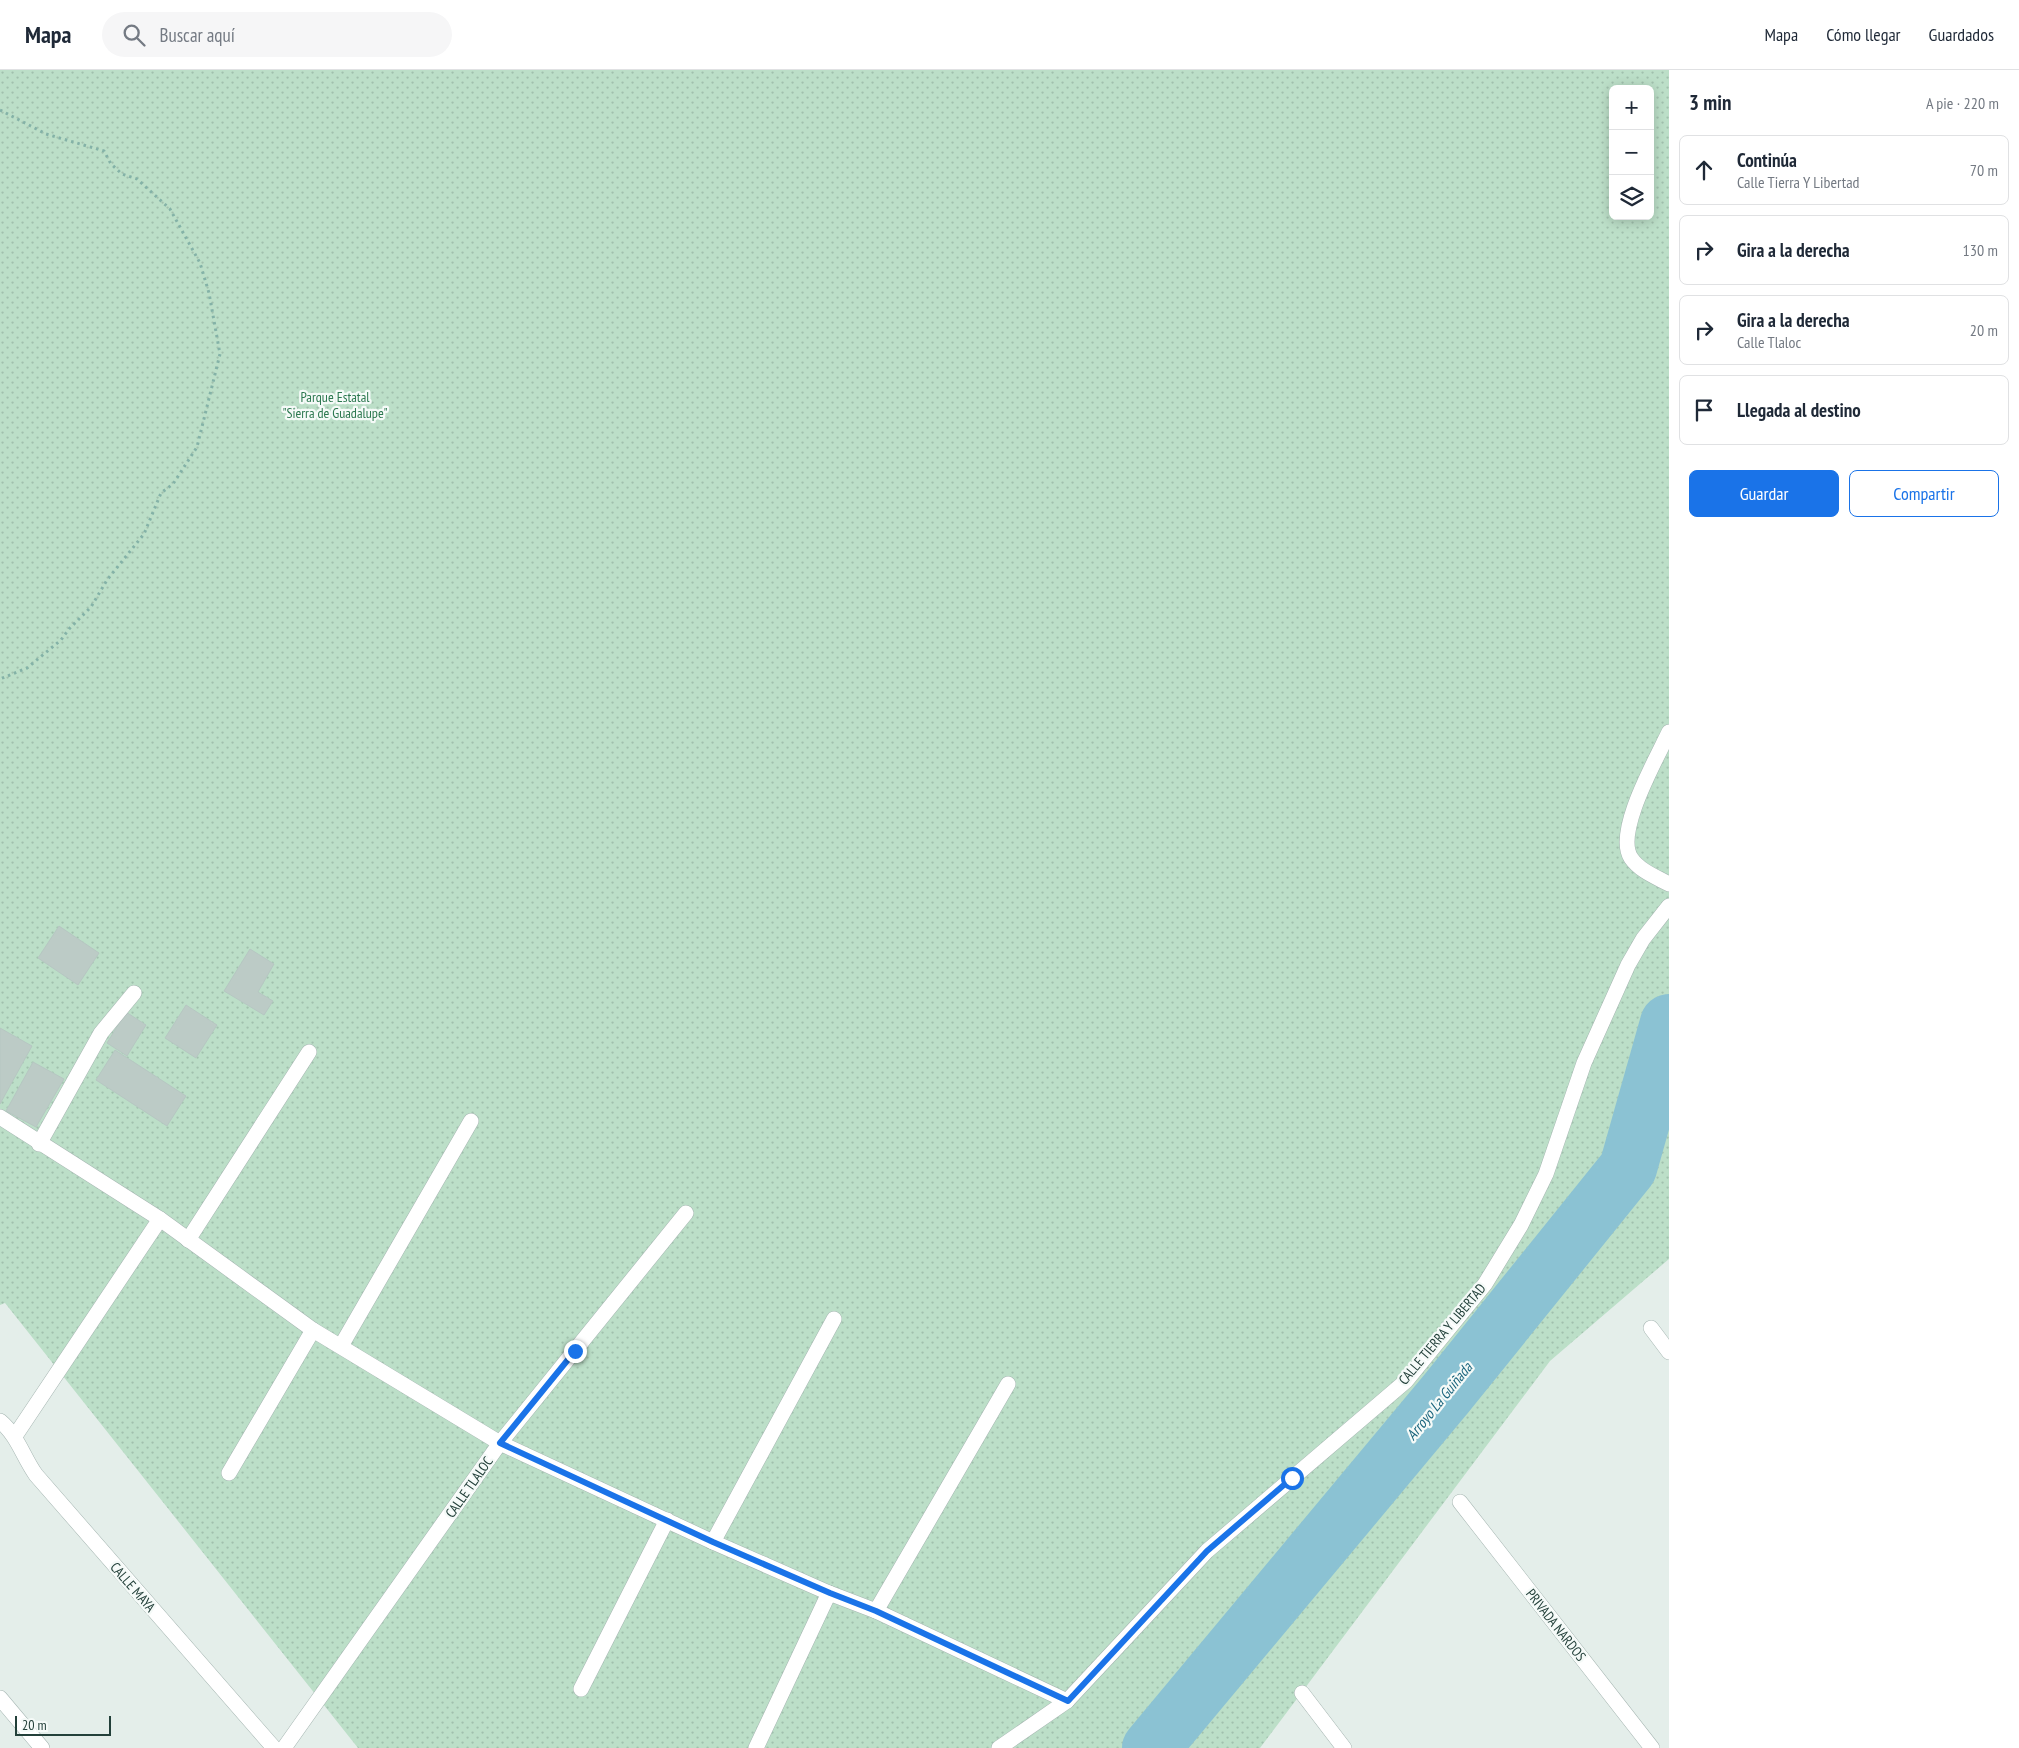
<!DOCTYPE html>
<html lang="es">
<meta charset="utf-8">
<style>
body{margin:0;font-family:"PT Sans Narrow",sans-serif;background:#f6f6f7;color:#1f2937}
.controls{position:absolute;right:15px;top:15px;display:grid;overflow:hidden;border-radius:8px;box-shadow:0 2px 12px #0003}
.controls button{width:45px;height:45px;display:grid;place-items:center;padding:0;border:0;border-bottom:1px solid #e0e1e3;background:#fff;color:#1f2937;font:25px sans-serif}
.scale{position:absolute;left:15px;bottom:12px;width:96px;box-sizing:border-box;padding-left:5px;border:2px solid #23403a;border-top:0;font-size:14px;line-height:18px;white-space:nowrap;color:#23403a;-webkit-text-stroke:4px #f5faf8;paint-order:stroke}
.stop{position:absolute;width:15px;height:15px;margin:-11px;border:4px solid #1a73e8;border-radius:50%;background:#fff}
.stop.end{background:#1a73e8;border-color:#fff;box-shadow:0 1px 5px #0008}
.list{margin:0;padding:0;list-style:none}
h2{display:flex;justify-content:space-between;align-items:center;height:65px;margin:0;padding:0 20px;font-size:21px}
h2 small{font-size:16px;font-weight:400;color:#747a83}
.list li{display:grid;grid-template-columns:32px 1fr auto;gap:15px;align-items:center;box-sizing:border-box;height:70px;margin:0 10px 10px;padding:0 10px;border:1px solid #e0e1e3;border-radius:8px}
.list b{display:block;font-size:19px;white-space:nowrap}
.list p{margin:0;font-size:16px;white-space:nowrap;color:#747a83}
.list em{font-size:16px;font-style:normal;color:#747a83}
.actions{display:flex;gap:10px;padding:15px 20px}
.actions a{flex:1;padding:11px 0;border:1px solid #1a73e8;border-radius:8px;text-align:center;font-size:18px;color:#1a73e8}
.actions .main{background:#1a73e8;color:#fff}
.icon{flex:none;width:28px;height:28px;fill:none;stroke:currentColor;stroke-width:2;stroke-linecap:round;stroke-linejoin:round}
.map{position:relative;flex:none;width:1669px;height:1678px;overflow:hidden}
header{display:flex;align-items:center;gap:30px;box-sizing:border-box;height:70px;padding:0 25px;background:#fff;border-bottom:1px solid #e0e1e3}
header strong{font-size:24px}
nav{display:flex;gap:28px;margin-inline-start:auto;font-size:18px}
.search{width:350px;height:45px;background:#f6f6f7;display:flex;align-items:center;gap:12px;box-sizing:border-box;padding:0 18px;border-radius:28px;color:#747a83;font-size:19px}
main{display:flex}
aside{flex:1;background:#fff}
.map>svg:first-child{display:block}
.grass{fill:url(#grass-dots);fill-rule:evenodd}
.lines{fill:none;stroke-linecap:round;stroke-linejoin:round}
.river{stroke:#8bc2d3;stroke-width:58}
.building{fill:#bccbc6;stroke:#b6c7c2}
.street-casing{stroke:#a6b6b2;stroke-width:16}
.path{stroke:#84b2a7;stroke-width:3;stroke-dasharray:2.5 4;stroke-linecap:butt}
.street{stroke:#fff;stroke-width:15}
.route{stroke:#1a73e8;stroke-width:6}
.labels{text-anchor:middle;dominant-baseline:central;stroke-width:4.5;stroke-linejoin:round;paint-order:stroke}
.park-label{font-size:14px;fill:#2c784f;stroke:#f5faf8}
.street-label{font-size:14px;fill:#23403a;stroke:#f5faf8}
.water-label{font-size:15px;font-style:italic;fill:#1b657d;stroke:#f5faf8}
</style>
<header>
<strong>Mapa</strong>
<div class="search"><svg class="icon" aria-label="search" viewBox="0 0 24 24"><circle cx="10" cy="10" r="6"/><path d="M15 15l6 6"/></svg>Buscar aquí</div>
<nav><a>Mapa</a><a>Cómo llegar</a><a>Guardados</a></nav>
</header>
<main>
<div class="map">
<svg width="1669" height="1678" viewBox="0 0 1669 1678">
<defs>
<pattern id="grass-dots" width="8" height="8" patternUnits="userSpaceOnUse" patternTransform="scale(1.25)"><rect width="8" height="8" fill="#bcdfc8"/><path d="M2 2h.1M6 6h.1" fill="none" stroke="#a1c0ad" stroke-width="1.8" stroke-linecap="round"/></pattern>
</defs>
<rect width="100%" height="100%" fill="#e4eeea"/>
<path class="grass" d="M0 0H1669V1189L1550 1291 1260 1678H358L5 1233 0 1235ZM1613 19H1650V146H1613Z"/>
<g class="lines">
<path class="river" d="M1151 1678 1446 1324 1628 1098 1669 953"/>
</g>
<g class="building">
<path d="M59 856 99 883 78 915 38 888Z"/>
<path d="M250 879 274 894 258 922 273 931 264 945 224 921Z"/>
<path d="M186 935 217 955 196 988 165 968Z"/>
<path d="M126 942 146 955 127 986 107 973Z"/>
<path d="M0 958 32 976 0 1034Z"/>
<path d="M115 980 186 1026 167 1056 96 1010Z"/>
<path d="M33 992 64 1009 36 1057 6 1041Z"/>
</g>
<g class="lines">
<defs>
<g id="street">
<path d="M1669 662C1657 688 1614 762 1631 788 1640 801 1656 807 1669 814"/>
<path d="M0 1047 160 1149 313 1260 500 1373 713 1472 829 1523 876 1541 1067 1631"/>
<path d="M39 1074 101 963 134 923"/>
<path d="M188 1170 309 982"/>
<path d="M1651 1258 1669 1282"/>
<path d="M341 1276 471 1051"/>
<path d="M0 1351C18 1366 23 1387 36 1405L274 1678"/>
<path d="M15 1366 160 1149"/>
<path d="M229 1403 313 1260"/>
<path d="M1460 1432 1652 1678"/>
<path d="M713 1472 834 1249"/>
<path d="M876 1541 1008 1314"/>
<path d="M581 1619 667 1450"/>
<path d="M1302 1623 1344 1678"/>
<path d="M0 1628 42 1678"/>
<path d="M284 1678 500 1373 686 1143"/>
<path d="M756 1678 829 1523"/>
<path d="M999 1678 1067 1631 1207 1481 1406 1311 1485 1214 1521 1155 1546 1104 1584 993 1628 895 1643 869 1669 836"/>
</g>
</defs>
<use href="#street" class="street-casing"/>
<path class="path" d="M0 40 46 64 104 81 111 94 122 104 137 109 170 139 200 193 209 223 220 284 197 377 173 414 161 423 144 464 107 510 91 537 69 559 61 570 27 598 0 609"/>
<use href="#street" class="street"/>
</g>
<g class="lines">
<path class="route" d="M575 1281 500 1373 713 1472 830 1523 876 1541 1068 1631 1207 1481 1292 1408"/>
</g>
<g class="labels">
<g class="park-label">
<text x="335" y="327">Parque Estatal<tspan x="335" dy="16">"Sierra de Guadalupe"</tspan></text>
</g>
<g class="street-label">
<text transform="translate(1442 1264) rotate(-50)">CALLE TIERRA Y LIBERTAD</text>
<text transform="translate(469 1417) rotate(-55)">CALLE TLALOC</text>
<text transform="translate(133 1517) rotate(49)">CALLE MAYA</text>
<text transform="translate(1556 1555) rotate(52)">PRIVADA NARDOS</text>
</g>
<g class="water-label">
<text transform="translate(1439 1331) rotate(-51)">Arroyo La Guiñada</text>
</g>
</g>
</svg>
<div class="controls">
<button>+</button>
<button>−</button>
<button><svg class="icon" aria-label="layers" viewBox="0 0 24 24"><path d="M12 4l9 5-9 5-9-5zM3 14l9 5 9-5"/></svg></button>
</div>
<div class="scale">20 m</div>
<div class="stop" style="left:1292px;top:1408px"></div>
<div class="stop end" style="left:575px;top:1281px"></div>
</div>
<aside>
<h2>3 min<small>A pie · 220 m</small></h2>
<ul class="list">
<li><svg class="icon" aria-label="ahead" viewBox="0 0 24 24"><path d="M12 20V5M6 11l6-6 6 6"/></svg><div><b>Continúa</b><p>Calle Tierra Y Libertad</p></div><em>70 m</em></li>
<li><svg class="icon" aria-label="right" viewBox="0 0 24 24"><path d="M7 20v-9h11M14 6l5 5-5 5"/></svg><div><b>Gira a la derecha</b></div><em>130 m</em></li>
<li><svg class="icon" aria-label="right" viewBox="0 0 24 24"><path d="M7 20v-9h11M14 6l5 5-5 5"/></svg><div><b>Gira a la derecha</b><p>Calle Tlaloc</p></div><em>20 m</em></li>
<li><svg class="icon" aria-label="arrive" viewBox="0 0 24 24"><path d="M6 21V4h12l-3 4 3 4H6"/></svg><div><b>Llegada al destino</b></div></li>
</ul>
<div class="actions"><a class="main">Guardar</a><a>Compartir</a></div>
</aside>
</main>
